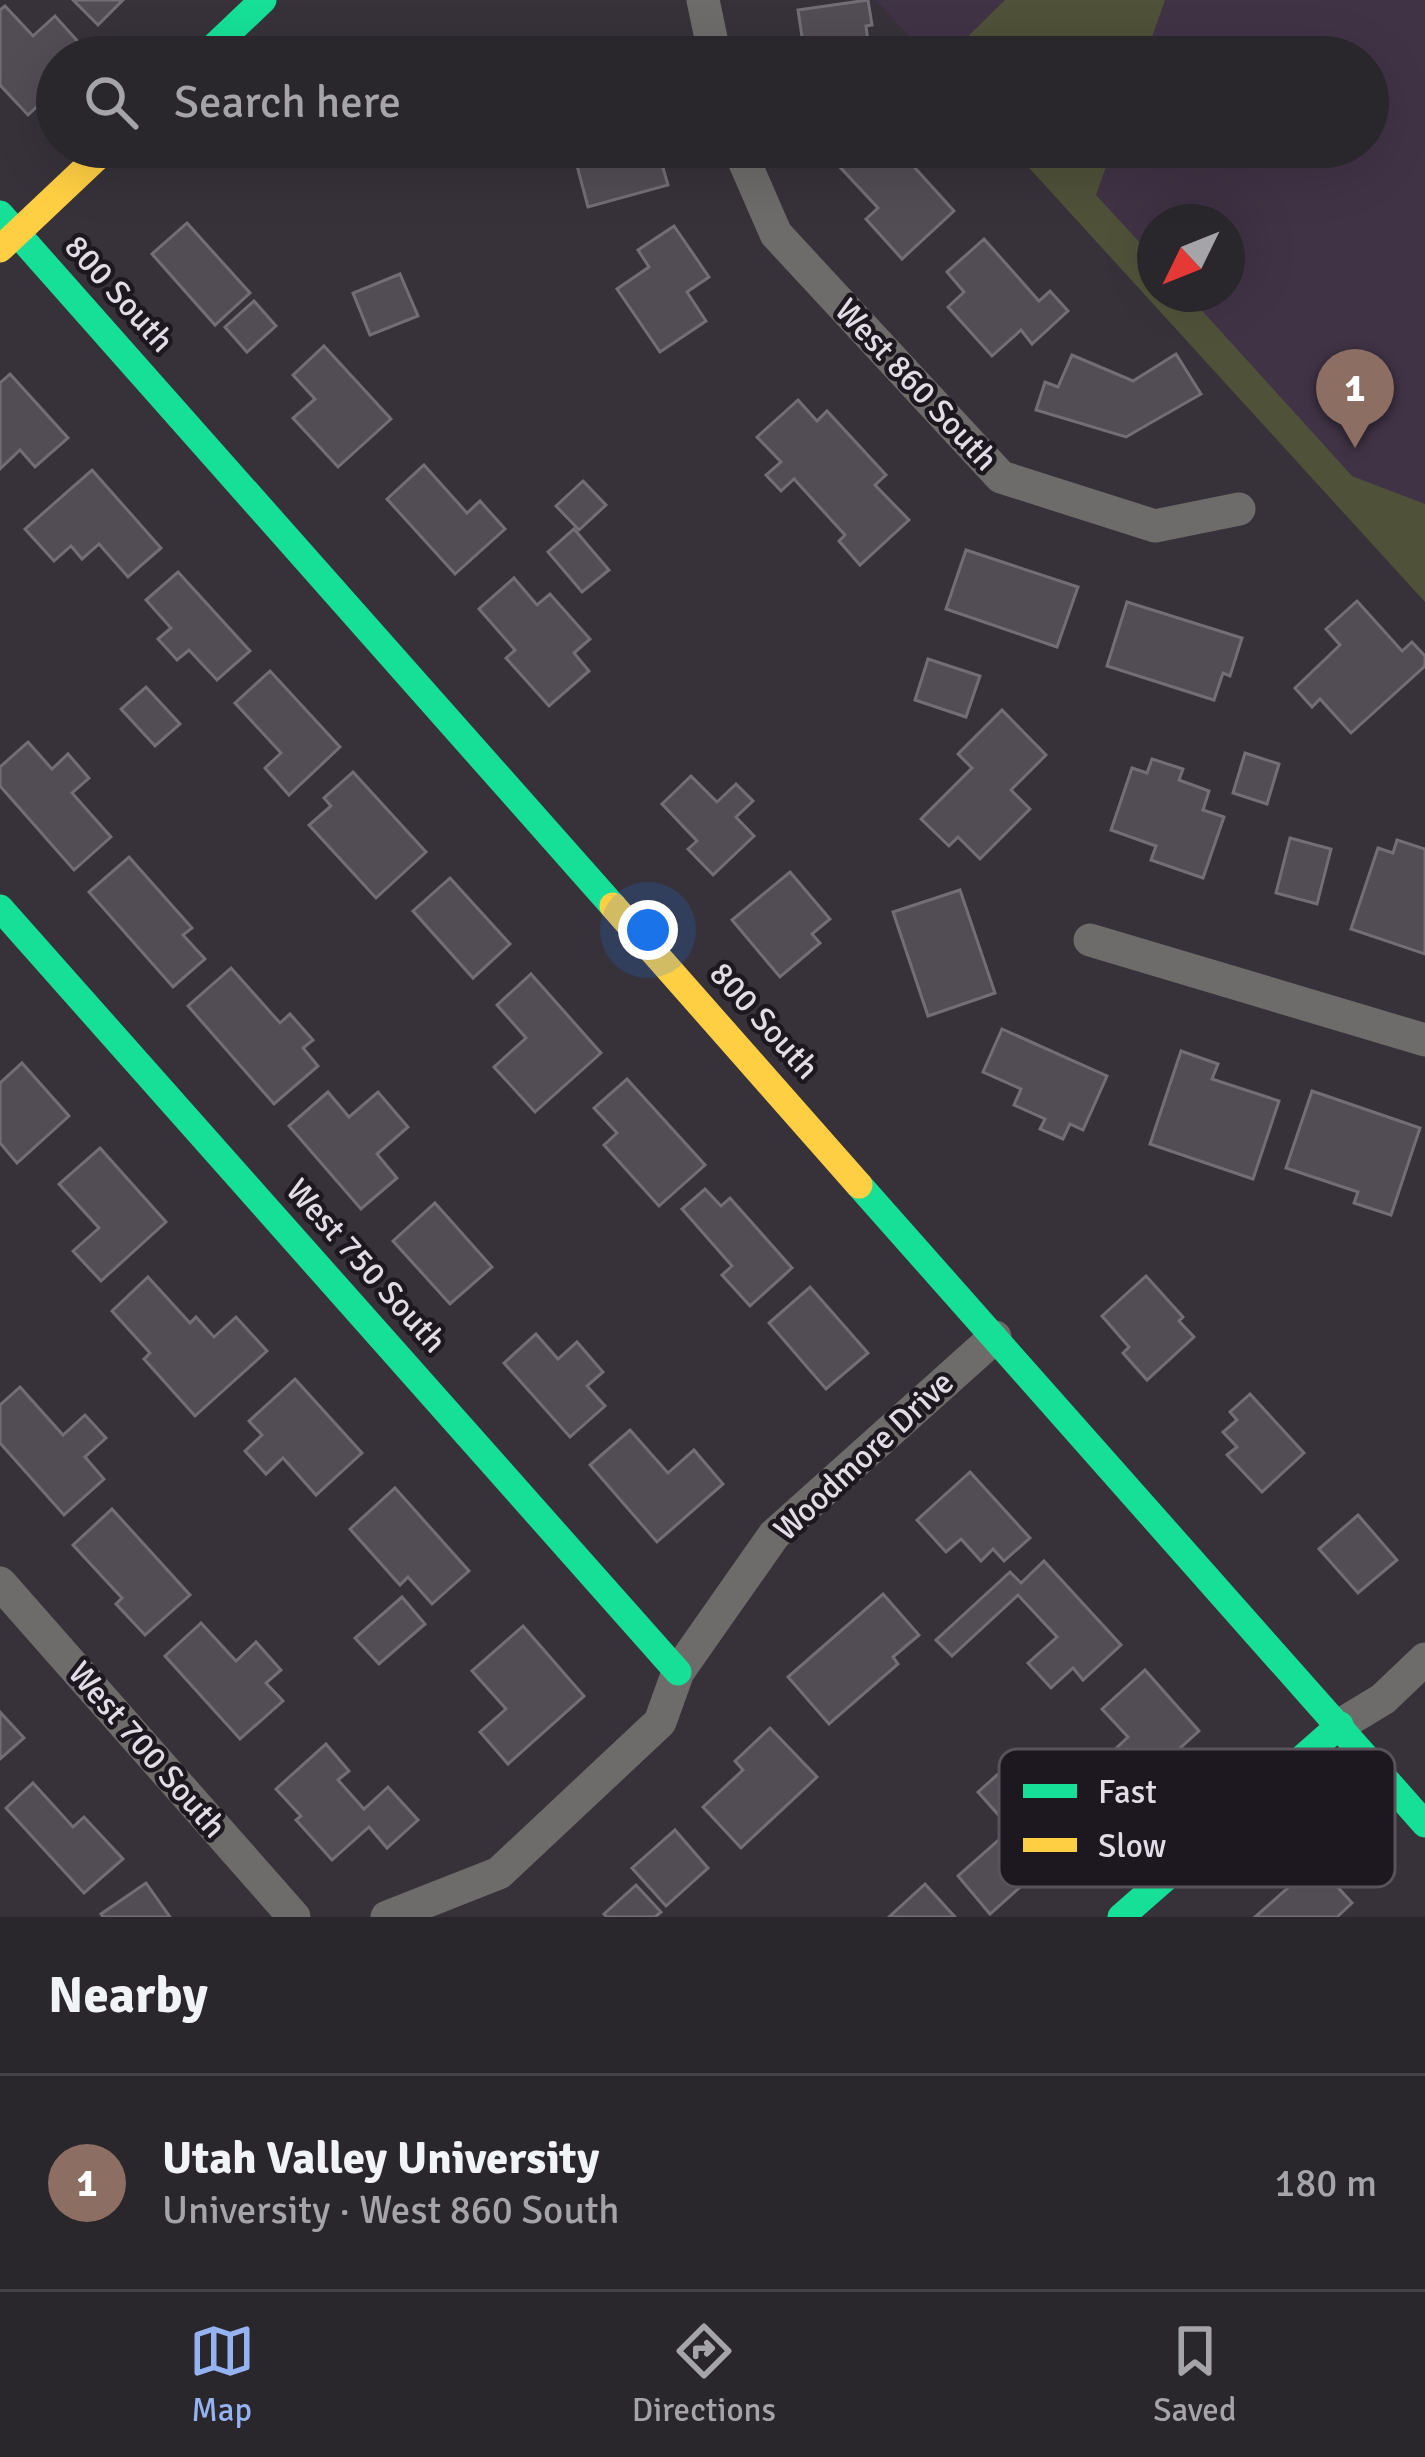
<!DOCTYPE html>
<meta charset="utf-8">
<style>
body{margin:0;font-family:Signika,sans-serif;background:#312e34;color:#f1f3f6}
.compass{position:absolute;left:1137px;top:204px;width:108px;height:108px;border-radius:50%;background:#29262c;box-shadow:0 12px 48px #0002;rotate:227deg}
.you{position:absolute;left:648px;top:930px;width:42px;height:42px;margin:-30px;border:9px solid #fff;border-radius:50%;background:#1a73e8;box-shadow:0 0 0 18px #1a73e833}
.badge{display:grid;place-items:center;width:78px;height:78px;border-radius:50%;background:#95b2f1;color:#fff;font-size:39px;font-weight:700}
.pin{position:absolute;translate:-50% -99px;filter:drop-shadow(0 3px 6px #0008)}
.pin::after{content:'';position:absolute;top:63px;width:42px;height:36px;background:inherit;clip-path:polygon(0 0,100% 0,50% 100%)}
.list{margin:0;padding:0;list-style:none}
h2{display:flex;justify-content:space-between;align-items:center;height:156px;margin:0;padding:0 48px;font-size:51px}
h2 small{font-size:39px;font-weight:400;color:#a5a5a9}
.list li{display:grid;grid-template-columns:78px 1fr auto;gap:36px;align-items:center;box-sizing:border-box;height:216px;padding:0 48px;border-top:3px solid #454348}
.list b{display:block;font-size:45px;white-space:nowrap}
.list p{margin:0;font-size:39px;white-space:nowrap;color:#a5a5a9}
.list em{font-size:39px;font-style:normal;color:#a5a5a9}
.icon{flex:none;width:66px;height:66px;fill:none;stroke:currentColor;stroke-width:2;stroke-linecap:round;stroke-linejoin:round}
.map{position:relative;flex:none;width:1425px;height:1917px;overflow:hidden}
.search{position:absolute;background:#29262c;box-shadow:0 12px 48px #0002;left:36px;right:36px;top:36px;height:132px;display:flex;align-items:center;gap:30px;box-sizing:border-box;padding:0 42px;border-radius:66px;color:#a5a5a9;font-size:45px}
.sheet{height:372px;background:#29262c}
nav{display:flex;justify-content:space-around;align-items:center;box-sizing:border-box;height:168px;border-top:3px solid #454348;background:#29262c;font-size:33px;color:#a5a5a9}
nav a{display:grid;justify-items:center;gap:6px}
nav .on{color:#95b2f1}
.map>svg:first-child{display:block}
.built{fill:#403346;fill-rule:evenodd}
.green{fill:#4f5139}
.building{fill:#524c55;stroke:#736e76;stroke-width:3}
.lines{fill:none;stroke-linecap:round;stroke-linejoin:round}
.street{stroke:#6d6c6a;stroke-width:33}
.fast{stroke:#16e098;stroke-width:27}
.slow{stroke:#ffcf43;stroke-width:27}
.labels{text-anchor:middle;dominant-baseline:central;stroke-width:9;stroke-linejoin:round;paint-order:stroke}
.street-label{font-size:33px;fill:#e2dce6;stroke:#1d181f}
.key{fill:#1d181f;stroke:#58535b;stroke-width:3}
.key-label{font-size:33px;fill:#e2dce6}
</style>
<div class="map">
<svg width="1425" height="1917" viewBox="0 0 1425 1917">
<rect width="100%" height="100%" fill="#37323a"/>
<path class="built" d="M876 0H1425V602L1010 147H1368V57H928ZM1155 222H1227V294H1155Z"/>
<g class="green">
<path d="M1005 0H1165L1145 57H947Z"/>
<path d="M1010 147H1113L1096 195 1155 259V294H1187L1352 476 1425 504V602Z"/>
</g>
<g class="building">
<path d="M73 0H123L98 25Z"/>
<path d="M868 0 872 25 866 26 870 57H805L798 10Z"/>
<path d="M5 6 33 36 55 16 91 56 57 57V88L28 115 0 85V10Z"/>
<path d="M572 147H657L668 185 588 207Z"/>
<path d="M857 147H896L954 211 902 259 866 219 878 208 838 165Z"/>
<path d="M187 223 250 293 215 325 152 254Z"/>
<path d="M674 226 709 277 687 292 706 321 660 352 617 289 649 267 638 250Z"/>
<path d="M984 239 1039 301 1050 291 1068 311 1032 344 1021 330 992 356 948 307 964 292 947 272Z"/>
<path d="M400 274 418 316 370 335 353 293Z"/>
<path d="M254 301 276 326 247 352 225 327Z"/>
<path d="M324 346 391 419 338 467 293 418 315 399 293 375Z"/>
<path d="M1176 354 1201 394 1126 437 1036 410 1045 382 1058 387 1072 355 1133 381Z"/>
<path d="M10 374 68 438 35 467 20 450 0 469V383Z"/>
<path d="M798 400 817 421 827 411 886 475 875 485 909 520 860 565 839 541 845 535 794 479 781 491 766 475 781 462 757 437Z"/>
<path d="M424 465 467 513 480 501 505 529 455 574 387 499Z"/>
<path d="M92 470 161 548 128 577 99 544 82 559 71 546 54 561 25 529Z"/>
<path d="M583 481 606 505 579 530 556 506Z"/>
<path d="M574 529 609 570 582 592 548 552Z"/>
<path d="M966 550 1078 587 1057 647 946 609Z"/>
<path d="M178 572 250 651 217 680 189 650 177 660 158 639 171 628 146 600Z"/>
<path d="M514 578 537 605 550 594 590 639 574 653 589 671 549 706 506 658 515 650 479 609Z"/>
<path d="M1357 601 1402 651 1412 642 1425 656V666L1351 733 1320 699 1312 707 1295 688 1340 645 1326 629Z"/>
<path d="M1127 602 1242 638 1230 676 1223 673 1214 700 1107 666Z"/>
<path d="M928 659 980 676 966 717 915 700Z"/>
<path d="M270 671 340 747 289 795 265 768 281 753 235 703Z"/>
<path d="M146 687 180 724 155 746 121 709Z"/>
<path d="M1002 710 1046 755 1011 790 1030 809 980 859 958 837 949 846 921 819 972 768 958 754Z"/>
<path d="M28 742 52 769 68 754 89 778 72 793 111 837 74 870 0 786V767Z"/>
<path d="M1245 753 1279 764 1267 804 1233 793Z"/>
<path d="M1152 759 1183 769 1179 780 1209 791 1203 810 1224 817 1203 878 1151 860 1156 846 1111 830 1132 768 1147 773Z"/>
<path d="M353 772 426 852 376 898 309 825 331 806 324 798Z"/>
<path d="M691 776 717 802 736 784 753 801 736 817 754 836 713 875 688 849 697 841 662 804Z"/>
<path d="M1290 838 1331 849 1317 904 1276 893Z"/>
<path d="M1397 840 1425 849V954L1351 929 1378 848 1393 853Z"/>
<path d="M129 857 192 928 183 935 205 959 173 987 89 892Z"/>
<path d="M790 872 830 919 812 934 820 943 780 977 732 920Z"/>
<path d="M450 878 510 944 473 978 413 911Z"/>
<path d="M960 890 995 993 928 1016 893 912Z"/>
<path d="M231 968 280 1023 290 1014 313 1040 303 1048 318 1066 274 1104 188 1006Z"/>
<path d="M531 974 601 1053 535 1112 494 1067 526 1038 497 1005Z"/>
<path d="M1002 1029 1107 1076 1083 1130 1070 1124 1063 1139 1040 1129 1045 1119 1014 1105 1021 1089 983 1072Z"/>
<path d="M1181 1051 1218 1064 1212 1079 1279 1101 1253 1179 1150 1144Z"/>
<path d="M22 1063 69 1116 17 1163 0 1143V1083Z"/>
<path d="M627 1079 705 1165 659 1206 604 1145 617 1133 594 1108Z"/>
<path d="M1312 1091 1420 1128 1391 1215 1354 1203 1358 1192 1286 1168Z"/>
<path d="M328 1092 349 1117 378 1092 408 1127 377 1154 397 1178 361 1209 289 1126Z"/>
<path d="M100 1148 166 1222 101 1281 73 1251 99 1228 59 1184Z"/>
<path d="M705 1189 721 1206 730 1198 792 1268 750 1306 722 1275 732 1266 682 1209Z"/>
<path d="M435 1203 492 1267 450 1304 393 1241Z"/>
<path d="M1146 1276 1183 1317 1179 1321 1194 1337 1147 1380 1123 1353 1129 1347 1102 1316Z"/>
<path d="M148 1277 190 1323 196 1317 214 1337 236 1317 267 1351 195 1416 144 1359 150 1353 112 1311Z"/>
<path d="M810 1287 868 1353 826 1389 769 1323Z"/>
<path d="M536 1334 558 1359 577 1342 603 1372 587 1386 605 1406 570 1437 504 1363Z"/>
<path d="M295 1379 362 1453 316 1495 283 1458 266 1474 245 1451 262 1435 249 1421Z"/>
<path d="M20 1387 63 1435 85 1415 106 1438 85 1457 104 1479 64 1515 0 1443V1405Z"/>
<path d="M1250 1394 1304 1453 1262 1492 1227 1455 1237 1447 1223 1432 1237 1420 1230 1412Z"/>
<path d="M630 1430 668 1473 694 1450 723 1484 657 1542 590 1465Z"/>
<path d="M970 1472 1030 1538 1004 1561 993 1549 981 1561 961 1539 946 1552 917 1520Z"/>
<path d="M395 1488 469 1571 432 1604 408 1577 400 1585 350 1529Z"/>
<path d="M112 1509 190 1595 145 1635 116 1604 122 1598 73 1545Z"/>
<path d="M1358 1515 1397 1560 1358 1593 1319 1549Z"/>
<path d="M1044 1561 1121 1645 1083 1680 1073 1668 1051 1688 1028 1663 1057 1637 1018 1595 952 1656 936 1640 1010 1572 1021 1583Z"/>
<path d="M883 1594 919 1635 893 1657 898 1664 829 1724 788 1677Z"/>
<path d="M402 1597 425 1624 379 1664 355 1638Z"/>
<path d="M201 1623 236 1661 256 1642 281 1670 266 1683 283 1701 240 1739 165 1656Z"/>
<path d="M523 1626 584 1696 508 1764 480 1732 506 1709 472 1671Z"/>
<path d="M1145 1670 1199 1731 1139 1785 1111 1753 1128 1737 1102 1709Z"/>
<path d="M0 1712 24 1738 0 1759Z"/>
<path d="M770 1728 817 1777 741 1848 703 1807 743 1770 735 1761Z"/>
<path d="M326 1744 349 1771 338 1780 364 1809 388 1787 418 1820 387 1848 369 1827 332 1860 296 1820 301 1816 276 1789Z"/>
<path d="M1015 1759 1081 1833 990 1914 958 1876 1011 1829 978 1792Z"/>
<path d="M33 1783 73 1827 84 1817 123 1859 84 1893 6 1808Z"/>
<path d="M675 1830 708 1868 666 1906 632 1868Z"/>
<path d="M1316 1863 1352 1903 1337 1917H1255Z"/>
<path d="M146 1883 170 1917H103L101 1914Z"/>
<path d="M925 1884 955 1917H889Z"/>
<path d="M636 1885 661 1912 655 1917H607L604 1914Z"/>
</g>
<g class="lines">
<g class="street">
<path d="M703 0 715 57"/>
<path d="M738 147 776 234 1001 477 1155 526 1239 509"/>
<path d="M1090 940 1425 1040"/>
<path d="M0 1583 294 1917"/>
<path d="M1340 1725 1383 1699 1425 1659"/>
<path d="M387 1917 499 1873 660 1722 678 1672 774 1535 995 1337"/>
</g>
<g class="fast">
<path d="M203 57 263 0"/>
<path d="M0 214 613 906"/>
<path d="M0 908 678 1672"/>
<path d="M859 1185 1425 1824"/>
<path d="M1121 1917 1340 1725"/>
</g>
<g class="slow">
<path d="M0 249 108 147"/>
<path d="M613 906 859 1185"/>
</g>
</g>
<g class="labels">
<g class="street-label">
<text transform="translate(119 294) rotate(48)">800 South</text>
<text transform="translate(916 385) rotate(47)">West 860 South</text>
<text transform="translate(764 1021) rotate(48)">800 South</text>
<text transform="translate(366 1266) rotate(48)">West 750 South</text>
<text transform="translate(864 1456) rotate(-43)">Woodmore Drive</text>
<text transform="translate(147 1750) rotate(49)">West 700 South</text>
</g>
</g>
<rect x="999" y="1749" width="396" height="138" rx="18" class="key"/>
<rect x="1023" y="1784" width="54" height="14" fill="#16e098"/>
<rect x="1023" y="1838" width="54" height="14" fill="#ffcf43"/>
<g class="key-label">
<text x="1098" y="1803">Fast</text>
<text x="1098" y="1857">Slow</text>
</g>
</svg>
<svg class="compass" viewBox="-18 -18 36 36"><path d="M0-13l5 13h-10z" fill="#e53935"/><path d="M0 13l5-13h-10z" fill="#a5a5a9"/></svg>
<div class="you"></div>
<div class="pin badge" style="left:1355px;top:448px;background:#8d6e63">1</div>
<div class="search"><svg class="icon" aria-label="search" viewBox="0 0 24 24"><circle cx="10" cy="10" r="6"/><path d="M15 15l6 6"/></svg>Search here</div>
</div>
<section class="sheet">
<h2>Nearby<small></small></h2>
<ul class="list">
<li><span class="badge" style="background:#8d6e63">1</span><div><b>Utah Valley University</b><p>University · West 860 South</p></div><em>180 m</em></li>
</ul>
</section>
<nav>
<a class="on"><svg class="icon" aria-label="map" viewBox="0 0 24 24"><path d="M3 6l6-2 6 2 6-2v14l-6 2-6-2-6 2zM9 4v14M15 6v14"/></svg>Map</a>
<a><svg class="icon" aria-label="directions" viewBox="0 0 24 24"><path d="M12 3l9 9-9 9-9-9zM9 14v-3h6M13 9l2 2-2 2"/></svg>Directions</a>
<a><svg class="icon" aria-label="saved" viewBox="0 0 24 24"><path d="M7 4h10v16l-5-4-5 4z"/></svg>Saved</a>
</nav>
